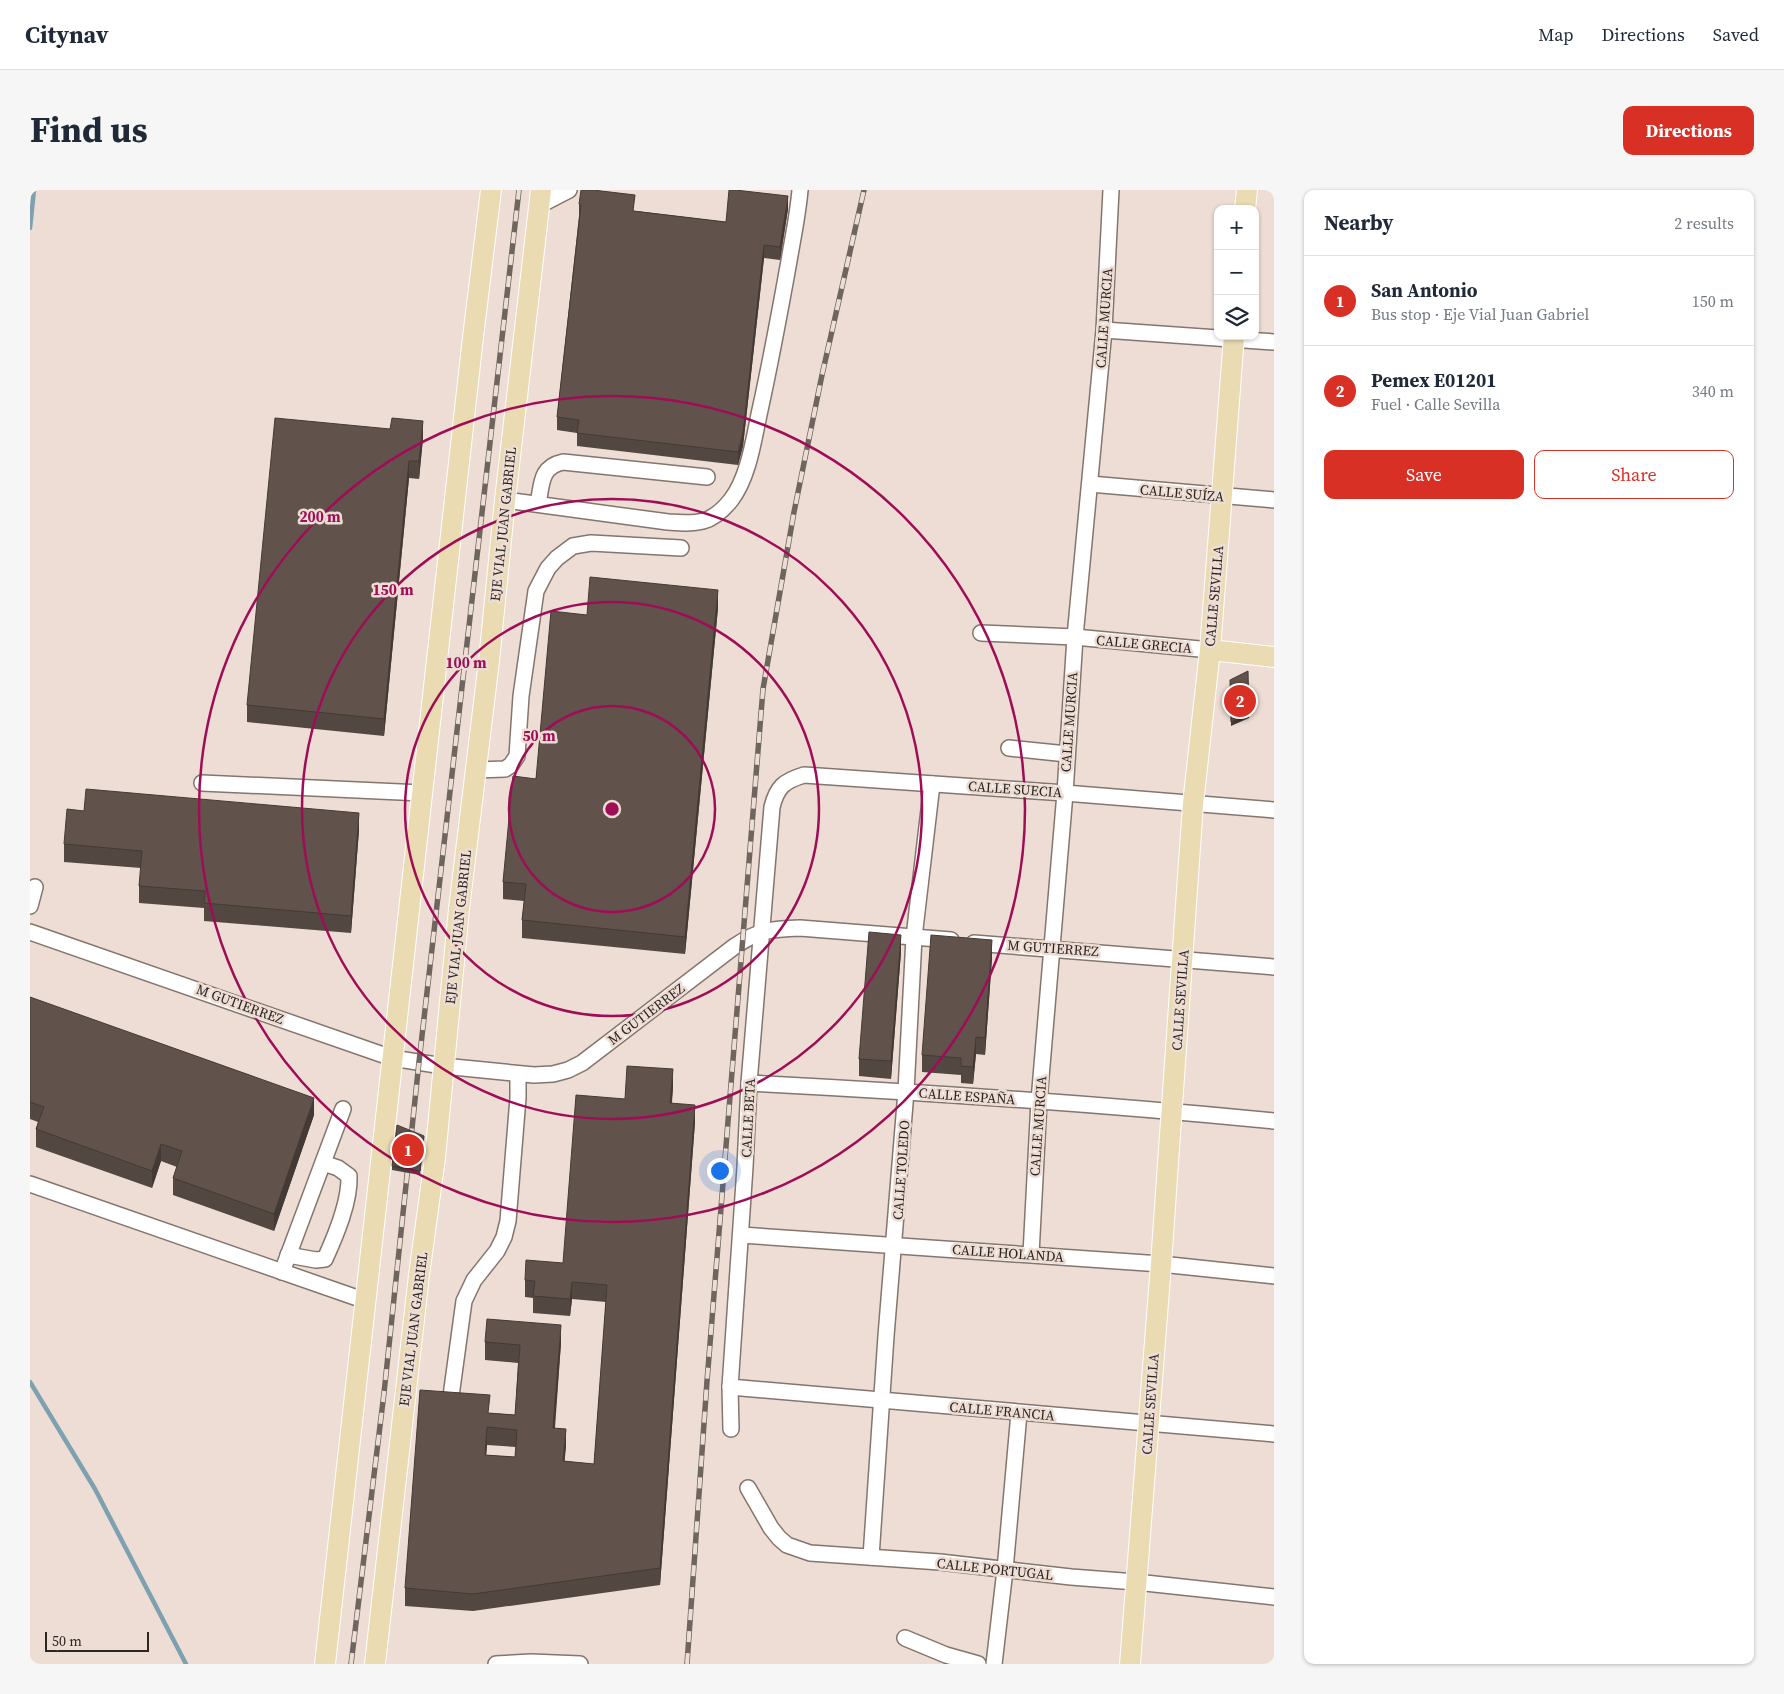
<!DOCTYPE html>
<meta charset="utf-8">
<style>
body{margin:0;font-family:"Source Serif 4",serif;background:#f6f6f7;color:#1f2937}
.controls{position:absolute;right:15px;top:15px;display:grid;overflow:hidden;border-radius:10px;box-shadow:0 1px 4px #0004}
.controls button{width:45px;height:45px;display:grid;place-items:center;padding:0;border:0;border-bottom:1px solid #e0e1e3;background:#fff;color:#1f2937;font:25px sans-serif}
.scale{position:absolute;left:15px;bottom:12px;width:104px;box-sizing:border-box;padding-left:5px;border:2px solid #2c2623;border-top:0;font-size:14px;line-height:18px;white-space:nowrap;color:#2c2623;-webkit-text-stroke:4px #edddd4;paint-order:stroke}
.you{position:absolute;left:689px;top:980px;width:18px;height:18px;margin:-12px;border:4px solid #fff;border-radius:50%;background:#1a73e8;box-shadow:0 0 0 8px #1a73e833}
.badge{display:grid;place-items:center;width:32px;height:32px;border-radius:50%;background:#d93025;color:#fff;font-size:16px;font-weight:700}
.pin{position:absolute;translate:-50% -50%;border:2px solid #fff;box-shadow:0 1px 5px #0006}
.list{margin:0;padding:0;list-style:none}
h2{display:flex;justify-content:space-between;align-items:center;height:65px;margin:0;padding:0 20px;font-size:21px}
h2 small{font-size:16px;font-weight:400;color:#747a83}
.list li{display:grid;grid-template-columns:32px 1fr auto;gap:15px;align-items:center;box-sizing:border-box;height:90px;padding:0 20px;border-top:1px solid #e0e1e3}
.list b{display:block;font-size:19px;white-space:nowrap}
.list p{margin:0;font-size:16px;white-space:nowrap;color:#747a83}
.list em{font-size:16px;font-style:normal;color:#747a83}
.actions{display:flex;gap:10px;padding:15px 20px}
.actions a{flex:1;padding:11px 0;border:1px solid #d93025;border-radius:10px;text-align:center;font-size:18px;color:#d93025}
.actions .main{background:#d93025;color:#fff}
.icon{flex:none;width:28px;height:28px;fill:none;stroke:currentColor;stroke-width:2;stroke-linecap:round;stroke-linejoin:round}
.map{position:relative;flex:none;width:1244px;height:1474px;overflow:hidden;border-radius:10px}
header{display:flex;align-items:center;gap:30px;box-sizing:border-box;height:70px;padding:0 25px;background:#fff;border-bottom:1px solid #e0e1e3}
header strong{font-size:24px}
nav{display:flex;gap:28px;margin-inline-start:auto;font-size:18px}
.intro{display:flex;align-items:center;justify-content:space-between;box-sizing:border-box;height:120px;padding:0 30px}
h1{margin:0;font-size:35px}
.button{padding:12px 22px;border-radius:10px;background:#d93025;color:#fff;font-size:18px;font-weight:700}
main{display:flex;gap:30px;padding:0 30px}
aside{flex:1;background:#fff;border-radius:10px;box-shadow:0 1px 4px #0004}
.map>svg:first-child{display:block}
.lines{fill:none;stroke-linecap:round;stroke-linejoin:round}
.stream{stroke:#7da1af;stroke-width:4.5}
.minor-casing{stroke:#84756d;stroke-width:18}
.major-casing{stroke:#fff;stroke-width:22}
.minor{stroke:#fff;stroke-width:15}
.major{stroke:#eadbb2;stroke-width:20}
.rail-casing{stroke:#6e655f;stroke-width:5.5}
.rail{stroke:#edddd4;stroke-width:4;stroke-dasharray:11;stroke-linecap:butt}
.wall{fill:#534741;fill-rule:evenodd}
.shaded-wall{fill:#443a35}
.building{fill:#61534c;stroke:#443a35;fill-rule:evenodd}
.ring{fill:none;stroke:#9f0d57;stroke-width:2.5}
.labels{text-anchor:middle;dominant-baseline:central;stroke-width:5;stroke-linejoin:round;paint-order:stroke}
.street-label{font-size:14px;fill:#2c2623;stroke:#edddd4}
.centre{fill:#9f0d57;stroke:#edddd4;stroke-width:2.5}
.ring-label{font-size:15px;text-anchor:middle;font-weight:bold;fill:#9f0d57;stroke:#edddd4;stroke-width:5;stroke-linejoin:round;paint-order:stroke}
</style>
<header>
<strong>Citynav</strong>
<nav><a>Map</a><a>Directions</a><a>Saved</a></nav>
</header>
<div class="intro"><h1>Find us</h1><a class="button">Directions</a></div>
<main>
<div class="map">
<svg width="1244" height="1474" viewBox="0 0 1244 1474">
<rect width="100%" height="100%" fill="#edddd4"/>
<g class="lines">
<g class="stream">
<path d="M0 38 4 0"/>
<path d="M0 1192 65 1299 156 1474"/>
</g>
<defs>
<g id="minor">
<path d="M510 15 539 0"/>
<path d="M1074 140 1244 152"/>
<path d="M1060 294 1244 310"/>
<path d="M475 310 638 332C667 334 681 335 701 310 719 287 724 247 730 220 741 170 750 121 759 71 763 47 768 24 770 0"/>
<path d="M508 314C512 294 510 277 533 272L677 287"/>
<path d="M951 443 1045 447 1180 460"/>
<path d="M979 558 1037 564"/>
<path d="M446 580 475 579 481 575 487 566 491 506 506 401 518 378 527 368 543 356 561 353 651 358"/>
<path d="M172 593 392 603"/>
<path d="M0 716 5 697"/>
<path d="M0 742 362 868 413 876 504 885 523 884 538 880 552 873 705 756C729 740 741 739 770 738L921 750"/>
<path d="M944 753 1244 777"/>
<path d="M719 893C894 902 1069 914 1244 931"/>
<path d="M0 994 336 1111"/>
<path d="M711 1045 1131 1074 1244 1086"/>
<path d="M1001 1064 1009 911 1035 603 1045 447 1074 140 1081 0"/>
<path d="M258 1065 286 1070 295 1069C306 1045 320 1012 319 986L308 978 293 973"/>
<path d="M252 1082 313 919"/>
<path d="M700 1197 1244 1244"/>
<path d="M421 1206 434 1111 444 1090 467 1061 474 1047 478 1031 488 908V884"/>
<path d="M701 1239 700 1197 715 977 719 893 742 617C747 597 754 591 774 585L1035 603 1244 620"/>
<path d="M718 1298 741 1338 749 1348 757 1355 780 1363 910 1372 1041 1387 1106 1392 1244 1407"/>
<path d="M841 1367 856 1146 876 901 884 747 902 594"/>
<path d="M875 1448 916 1465 948 1474"/>
<path d="M466 1474 501 1472 550 1474"/>
<path d="M964 1474 975 1380 989 1223"/>
</g>
<g id="major">
<path d="M1215 19 1217 0"/>
<path d="M1180 460 1244 467"/>
<path d="M295 1474 443 147 461 0"/>
<path d="M345 1474 389 1085 405 968 429 719 459 471 475 310 511 0"/>
<path d="M1100 1474 1131 1074 1163 614 1180 460 1204 146"/>
</g>
</defs>
<use href="#minor" class="minor-casing"/>
<use href="#major" class="major-casing"/>
<use href="#minor" class="minor"/>
<use href="#major" class="major"/>
<defs>
<g id="rail">
<path d="M321 1474 354 1203 389 872 489 0"/>
<path d="M657 1474 677 1191 733 499 764 322 792 185 834 0"/>
</g>
</defs>
<use href="#rail" class="rail-casing"/>
<use href="#rail" class="rail"/>
</g>
<g class="wall">
<path d="M549 14 696 32 758 19 750 70 734 68 713 256 708 275 547 256V243L527 240V227L549 26Z"/>
<path d="M393 248 389 289 379 288 354 546 217 532V515Z"/>
<path d="M688 418 655 764 492 748V730L494 711 473 709V692L557 425Z"/>
<path d="M329 640 321 743 174 731V718L109 713V696L111 678 34 672V654Z"/>
<path d="M871 762 861 889 829 886V869Z"/>
<path d="M962 768 955 865 946 864 943 894 931 893V885L892 882V865Z"/>
<path d="M0 807 284 925 244 1041 143 1005V988L147 977 131 971 122 998 6 957V939L8 932 0 929Z"/>
<path d="M643 897 642 913 665 932 630 1395 443 1421 375 1416V1398L460 1223 485 1225 488 1173 455 1170V1152L531 1153 525 1238 536 1256 534 1271 564 1274 576 1112 542 1109 540 1126 503 1123V1108L495 1107V1090L533 1073 595 909ZM457 1255 486 1257 485 1267 456 1265Z"/>
<path d="M394 950 390 985 362 980V976Z"/>
</g>
<g class="shaded-wall">
<path d="M758 6V19L750 70V57Z"/>
<path d="M734 55V68L713 256 708 275V262Z"/>
<path d="M393 231V248L389 289V271Z"/>
<path d="M379 271V288L354 546V529Z"/>
<path d="M688 400V418L655 764V747Z"/>
<path d="M1219 523V528L1201 536V532Z"/>
<path d="M329 623V640L321 743V726Z"/>
<path d="M871 745V762L861 889V871Z"/>
<path d="M962 750V768L955 865V848Z"/>
<path d="M946 847V864L943 894V877Z"/>
<path d="M643 879V897L640 930V913Z"/>
<path d="M284 908V925L244 1041V1024Z"/>
<path d="M665 915V932L630 1395V1378Z"/>
<path d="M131 954V971L122 998V981Z"/>
<path d="M542 1092V1109L540 1126V1109Z"/>
<path d="M531 1135V1153L523 1255V1238Z"/>
<path d="M457 1237V1255L455 1282V1265Z"/>
<path d="M536 1239V1256L533 1289V1271Z"/>
</g>
<g class="building">
<path d="M551 0H563L605 5 603 21 696 32 699 0H705L758 6 750 57 734 55 713 243 708 262 547 243 549 230 527 227 551 15 549 14Z"/>
<path d="M245 228 360 239 362 228 393 231 389 271H379L354 529 217 515Z"/>
<path d="M560 387 688 400 655 747 492 730 496 694 473 692 483 586 506 589 521 421 557 425Z"/>
<path d="M1218 481 1219 523 1201 532 1200 490Z"/>
<path d="M56 599 329 623 321 726 174 713 175 701 109 696 112 661 34 654 37 619 54 621Z"/>
<path d="M839 742 871 745 861 871 829 869Z"/>
<path d="M901 745 962 750 955 848 946 847 943 877 931 876V868L892 865Z"/>
<path d="M0 807 284 908 244 1024 143 988 152 961 131 954 122 981 6 939 14 917 0 912Z"/>
<path d="M597 876 643 879 640 913 665 915 630 1378 443 1404 375 1398 390 1200 460 1205 458 1223 485 1225 490 1155 455 1152 457 1129 531 1135 523 1238 536 1239 533 1271 564 1274 577 1095 542 1092 540 1109 503 1106 505 1091 495 1090 496 1070 533 1073 546 905 595 909ZM457 1237 487 1240 485 1267 455 1265Z"/>
<path d="M367 935 394 946 390 981 362 976Z"/>
</g>
<g class="ring">
<circle cx="582" cy="619" r="103"/>
<circle cx="582" cy="619" r="207"/>
<circle cx="582" cy="619" r="310"/>
<circle cx="582" cy="619" r="413"/>
</g>
<g class="labels">
<g class="street-label">
<text transform="translate(1074 128) rotate(-86)">CALLE MURCIA</text>
<text transform="translate(1152 303) rotate(5)">CALLE SUÍZA</text>
<text transform="translate(473 334) rotate(-84)">EJE VIAL JUAN GABRIEL</text>
<text transform="translate(1184 406) rotate(-85)">CALLE SEVILLA</text>
<text transform="translate(1114 454) rotate(5)">CALLE GRECIA</text>
<text transform="translate(1039 532) rotate(-86)">CALLE MURCIA</text>
<text transform="translate(985 599) rotate(4)">CALLE SUECIA</text>
<text transform="translate(428 737) rotate(-84)">EJE VIAL JUAN GABRIEL</text>
<text transform="translate(1023 758) rotate(4)">M GUTIERREZ</text>
<text transform="translate(1150 810) rotate(-86)">CALLE SEVILLA</text>
<text transform="translate(210 814) rotate(20)">M GUTIERREZ</text>
<text transform="translate(616 824) rotate(-37)">M GUTIERREZ</text>
<text transform="translate(937 906) rotate(4)">CALLE ESPAÑA</text>
<text transform="translate(718 928) rotate(-87)">CALLE BETA</text>
<text transform="translate(1008 936) rotate(-86)">CALLE MURCIA</text>
<text transform="translate(871 980) rotate(-86)">CALLE TOLEDO</text>
<text transform="translate(978 1063) rotate(4)">CALLE HOLANDA</text>
<text transform="translate(383 1139) rotate(-83)">EJE VIAL JUAN GABRIEL</text>
<text transform="translate(1120 1214) rotate(-86)">CALLE SEVILLA</text>
<text transform="translate(972 1221) rotate(5)">CALLE FRANCIA</text>
<text transform="translate(965 1379) rotate(6)">CALLE PORTUGAL</text>
</g>
</g>
<circle cx="582" cy="619" r="8" class="centre"/>
<g class="ring-label">
<text x="290" y="332">200 m</text>
<text x="363" y="405">150 m</text>
<text x="436" y="478">100 m</text>
<text x="509" y="551">50 m</text>
</g>
</svg>
<div class="controls">
<button>+</button>
<button>−</button>
<button><svg class="icon" aria-label="layers" viewBox="0 0 24 24"><path d="M12 4l9 5-9 5-9-5zM3 14l9 5 9-5"/></svg></button>
</div>
<div class="scale">50 m</div>
<div class="you"></div>
<div class="pin badge" style="left:378px;top:960px">1</div>
<div class="pin badge" style="left:1210px;top:511px">2</div>
</div>
<aside>
<h2>Nearby<small>2 results</small></h2>
<ul class="list">
<li><span class="badge">1</span><div><b>San Antonio</b><p>Bus stop · Eje Vial Juan Gabriel</p></div><em>150 m</em></li>
<li><span class="badge">2</span><div><b>Pemex E01201</b><p>Fuel · Calle Sevilla</p></div><em>340 m</em></li>
</ul>
<div class="actions"><a class="main">Save</a><a>Share</a></div>
</aside>
</main>
